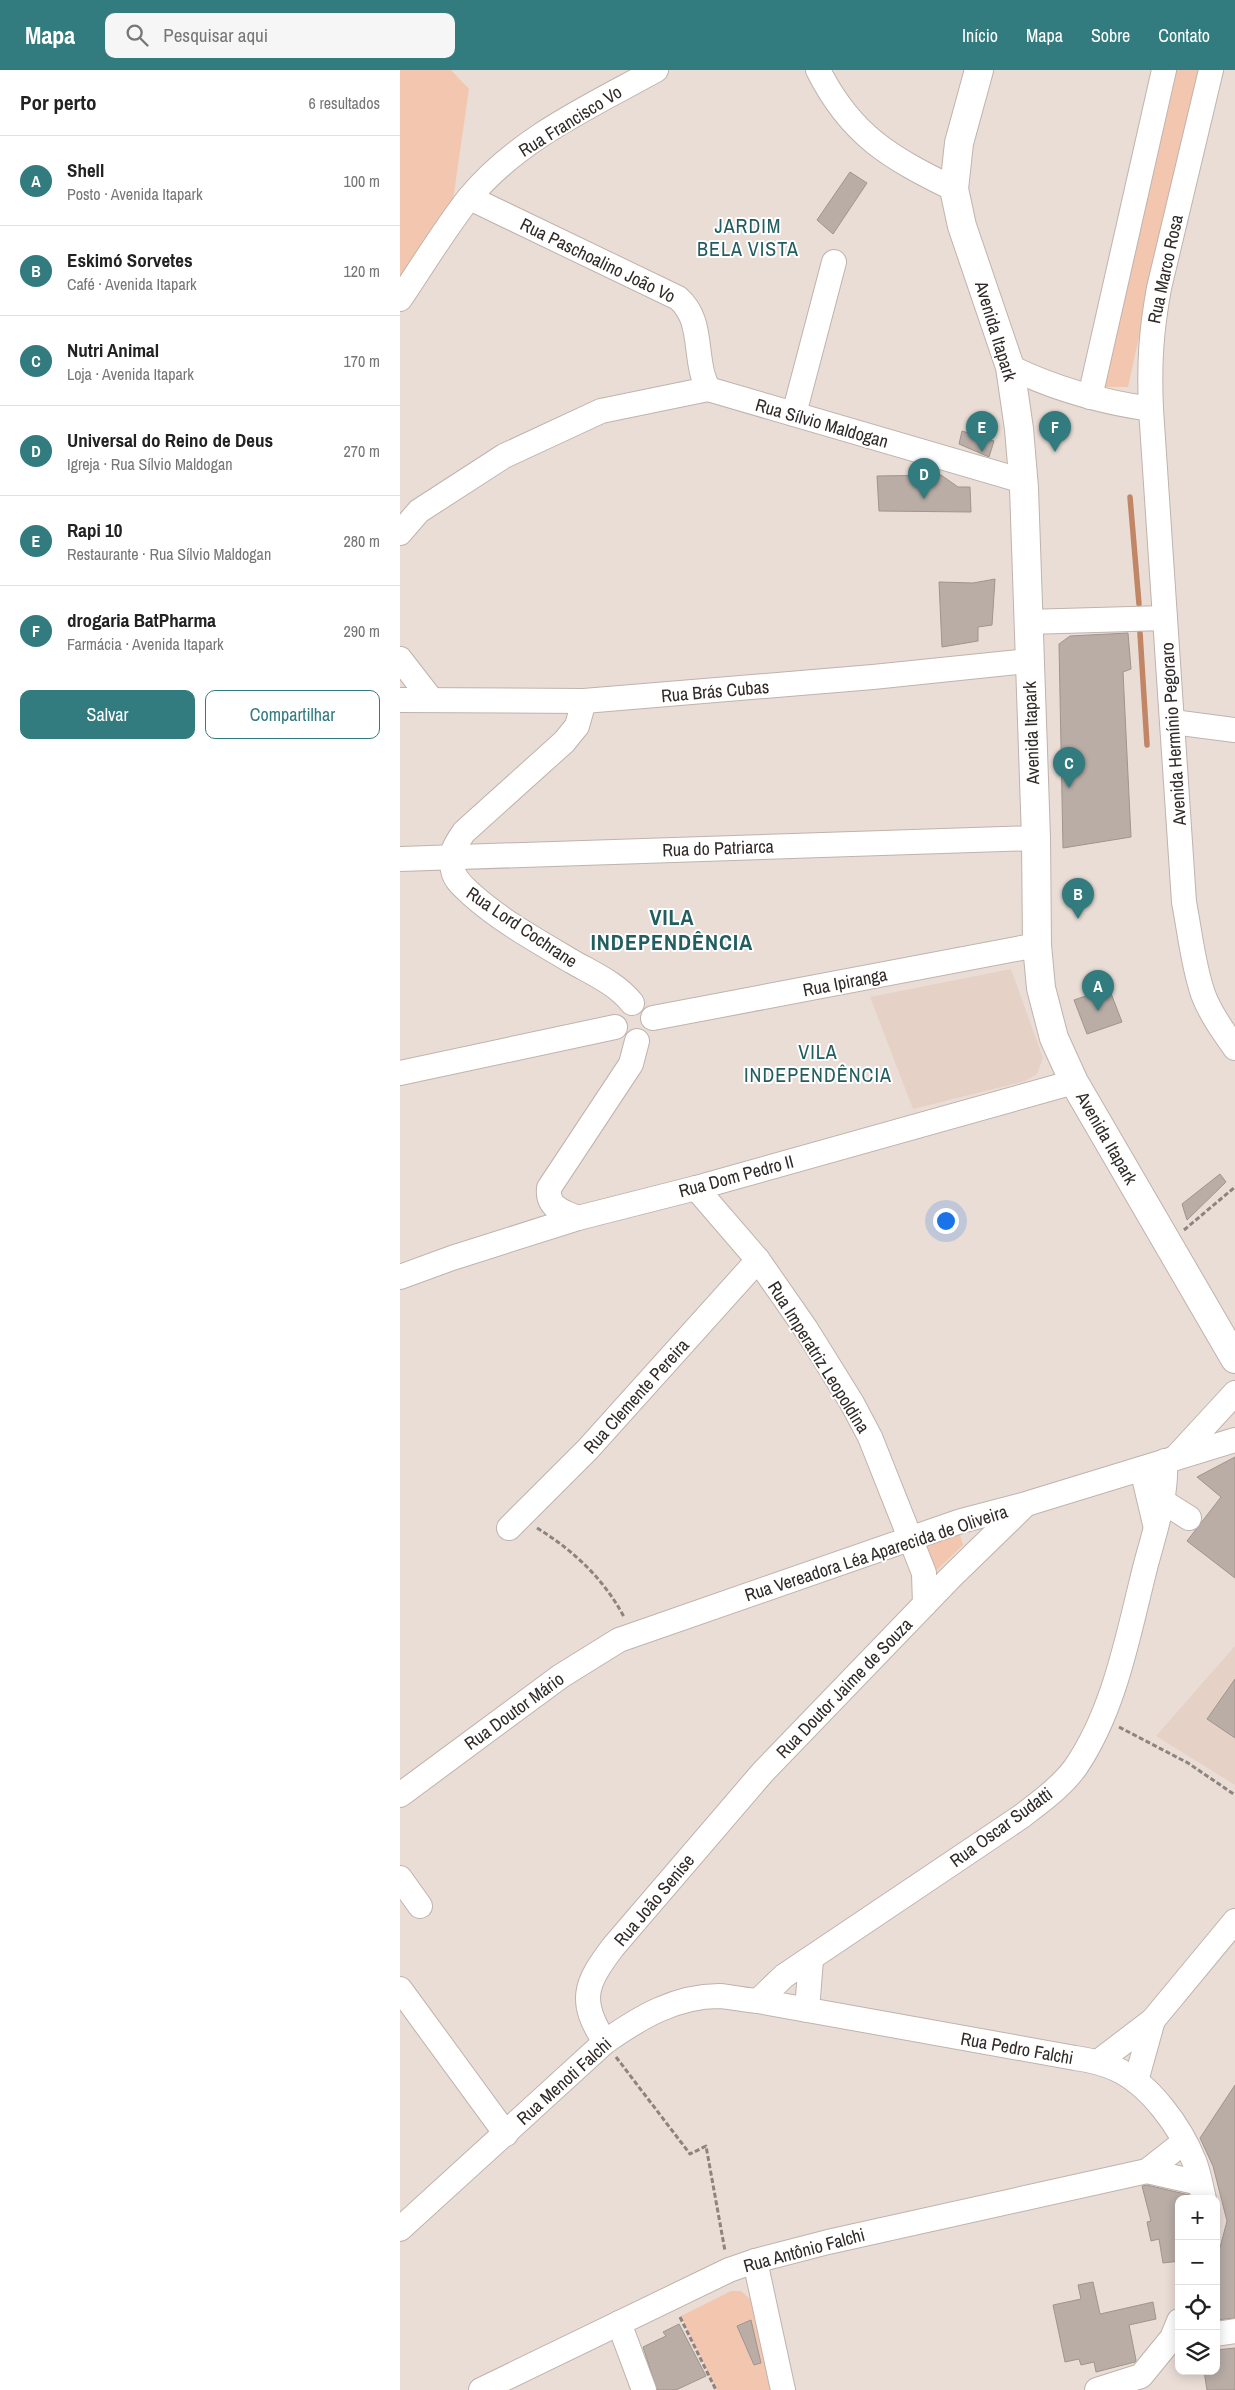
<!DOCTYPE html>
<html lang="pt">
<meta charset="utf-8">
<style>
body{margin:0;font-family:"Archivo Narrow",sans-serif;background:#f6f6f6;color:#222}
.controls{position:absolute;right:15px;bottom:15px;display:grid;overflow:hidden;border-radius:10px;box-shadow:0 2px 12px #0003}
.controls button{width:45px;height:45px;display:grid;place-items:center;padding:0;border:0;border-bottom:1px solid #e0e0e0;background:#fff;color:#222;font:25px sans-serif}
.you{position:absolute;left:545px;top:1150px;width:18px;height:18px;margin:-12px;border:4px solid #fff;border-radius:50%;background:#1a73e8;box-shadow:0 0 0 8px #1a73e833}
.badge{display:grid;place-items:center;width:32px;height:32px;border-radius:50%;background:#327b7f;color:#fff;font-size:16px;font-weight:700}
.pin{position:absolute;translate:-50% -41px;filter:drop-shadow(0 1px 2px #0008)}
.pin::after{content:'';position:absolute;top:26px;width:18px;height:15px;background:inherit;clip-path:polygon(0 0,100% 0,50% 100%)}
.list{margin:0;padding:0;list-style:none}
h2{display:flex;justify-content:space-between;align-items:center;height:65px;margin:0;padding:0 20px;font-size:21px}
h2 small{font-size:16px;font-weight:400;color:#767676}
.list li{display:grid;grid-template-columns:32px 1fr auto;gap:15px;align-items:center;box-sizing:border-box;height:90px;padding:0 20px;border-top:1px solid #e0e0e0}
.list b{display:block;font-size:19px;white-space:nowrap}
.list p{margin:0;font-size:16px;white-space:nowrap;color:#767676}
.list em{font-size:16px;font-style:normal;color:#767676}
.actions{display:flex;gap:10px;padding:15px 20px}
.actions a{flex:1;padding:11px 0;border:1px solid #327b7f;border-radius:10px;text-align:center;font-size:18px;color:#327b7f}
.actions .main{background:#327b7f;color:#fff}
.icon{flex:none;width:28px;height:28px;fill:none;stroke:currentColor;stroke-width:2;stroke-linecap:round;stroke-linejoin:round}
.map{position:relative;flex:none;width:835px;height:2320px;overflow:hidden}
header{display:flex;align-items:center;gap:30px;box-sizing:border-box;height:70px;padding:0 25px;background:#327b7f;color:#fff}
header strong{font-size:24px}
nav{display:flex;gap:28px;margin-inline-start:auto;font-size:18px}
.search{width:350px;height:45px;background:#f6f6f6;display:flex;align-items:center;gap:12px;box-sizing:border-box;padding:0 18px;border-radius:10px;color:#767676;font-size:19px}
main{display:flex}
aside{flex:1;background:#fff}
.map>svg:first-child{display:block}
.built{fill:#e6d1c6}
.green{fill:#f3c7af}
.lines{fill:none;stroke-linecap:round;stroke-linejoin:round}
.stream{stroke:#c08666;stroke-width:5.5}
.building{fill:#b9ada6;stroke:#a0948e}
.minor-casing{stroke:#bfb3ac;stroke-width:26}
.major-casing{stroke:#bfb3ac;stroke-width:30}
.path{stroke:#8d847f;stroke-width:3;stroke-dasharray:5 2.5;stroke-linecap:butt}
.minor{stroke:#fff;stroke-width:24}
.major{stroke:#fff;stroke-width:28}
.labels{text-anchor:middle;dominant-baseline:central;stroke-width:4;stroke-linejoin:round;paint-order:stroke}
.street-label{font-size:18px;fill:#302b28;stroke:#fff}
.quarter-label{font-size:20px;letter-spacing:1px;fill:#225d5f;stroke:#fff}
.district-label{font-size:22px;font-weight:bold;letter-spacing:1px;fill:#225d5f;stroke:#fff}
</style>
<header>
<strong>Mapa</strong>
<div class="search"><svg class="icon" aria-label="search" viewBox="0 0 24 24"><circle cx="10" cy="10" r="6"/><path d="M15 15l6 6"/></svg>Pesquisar aqui</div>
<nav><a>Início</a><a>Mapa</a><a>Sobre</a><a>Contato</a></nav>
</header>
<main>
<aside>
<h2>Por perto<small>6 resultados</small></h2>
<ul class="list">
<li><span class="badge">A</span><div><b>Shell</b><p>Posto · Avenida Itapark</p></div><em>100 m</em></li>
<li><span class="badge">B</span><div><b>Eskimó Sorvetes</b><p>Café · Avenida Itapark</p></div><em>120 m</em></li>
<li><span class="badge">C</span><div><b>Nutri Animal</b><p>Loja · Avenida Itapark</p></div><em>170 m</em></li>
<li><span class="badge">D</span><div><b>Universal do Reino de Deus</b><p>Igreja · Rua Sílvio Maldogan</p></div><em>270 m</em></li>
<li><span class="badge">E</span><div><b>Rapi 10</b><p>Restaurante · Rua Sílvio Maldogan</p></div><em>280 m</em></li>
<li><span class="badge">F</span><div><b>drogaria BatPharma</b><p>Farmácia · Avenida Itapark</p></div><em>290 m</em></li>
</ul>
<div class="actions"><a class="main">Salvar</a><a>Compartilhar</a></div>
</aside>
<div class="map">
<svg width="835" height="2320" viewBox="0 0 835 2320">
<rect width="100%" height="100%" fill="#eaddd6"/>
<g class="built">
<path d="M611 899 643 988 637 1004 625 1011 513 1039 470 927Z"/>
<path d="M835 1576V1715L756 1666Z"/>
</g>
<g class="green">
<path d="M0 0H51L69 19 53 130 0 212Z"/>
<path d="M769 0H798L728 317H704Z"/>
<path d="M559 1462 563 1475 535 1502 519 1472Z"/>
<path d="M331 2221H341L350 2229 371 2320H317L281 2246Z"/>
</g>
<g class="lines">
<g class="stream">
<path d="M730 427 739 534"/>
<path d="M740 563 747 675"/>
</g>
</g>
<g class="building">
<path d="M450 102 467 113 433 164 417 150Z"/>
<path d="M562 361 594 371 589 387 559 374Z"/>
<path d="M541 405 558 417H570L571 442 479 441 477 406Z"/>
<path d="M595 509 592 555 578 557V571L542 577 539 512 573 513Z"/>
<path d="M728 563 731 599 723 602 731 767 663 778 659 574 670 566Z"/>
<path d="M709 918 722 952 687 964 674 930Z"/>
<path d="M820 1104 826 1112 787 1150 782 1134Z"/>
<path d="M835 1387V1508L787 1471 821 1427 797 1407Z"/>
<path d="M835 1609V1668L807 1649Z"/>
<path d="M835 2015V2248L816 2250V2193L827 2151 813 2096 800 2068Z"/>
<path d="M747 2115 789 2125 790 2129H779V2191L763 2193 759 2169 751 2171 747 2152 751 2151 742 2116Z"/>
<path d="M693 2212 700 2244 753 2232 756 2249 729 2255 736 2290 735 2292 696 2302 694 2292 681 2295 679 2289 665 2292 653 2235 681 2229 678 2215Z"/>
<path d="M351 2250 361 2293 354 2295 337 2256Z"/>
<path d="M279 2254 306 2306 276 2320H257L243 2277 266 2266 263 2262Z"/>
<path d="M835 2278V2320H807L804 2301H816V2280Z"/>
</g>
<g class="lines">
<defs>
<g id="minor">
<path d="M418 0C451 66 491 88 554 119"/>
<path d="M0 229C23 195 44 160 69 128 117 69 191 36 256 0"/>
<path d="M610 297C655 319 701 332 751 339 749 294 751 262 759 218L811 0"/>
<path d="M308 319 623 411"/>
<path d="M690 327 764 0"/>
<path d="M751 339 784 832C790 863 793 895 803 924 810 943 823 961 835 978"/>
<path d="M394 344 434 192"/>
<path d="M0 463 19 441 104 386 201 341 308 319C305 312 302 304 301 297 296 272 299 246 278 228L70 128"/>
<path d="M627 552 765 548"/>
<path d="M0 589 31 629"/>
<path d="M0 630 184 631 473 607 628 591"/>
<path d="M184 631 177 656 164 672 64 762C55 775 49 784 53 800 55 811 64 817 71 824 101 851 139 872 173 892 194 904 217 914 232 933"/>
<path d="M773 652 835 660"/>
<path d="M0 789 636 768"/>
<path d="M253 948 637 875"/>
<path d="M0 1003 215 957"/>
<path d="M296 1118 358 1190 406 1259 452 1333 470 1367 524 1503 525 1534"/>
<path d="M178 1148C162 1141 147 1138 149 1118L231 994 237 971"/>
<path d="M0 1207 52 1188 178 1148 296 1118 674 1012"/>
<path d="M777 1386 835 1323"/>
<path d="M742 1399 755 1454"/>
<path d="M762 1431 789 1448"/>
<path d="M109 1458 188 1379 358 1190"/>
<path d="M0 1725 161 1606 219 1570 561 1451 626 1434 835 1370"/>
<path d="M0 1808 20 1836"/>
<path d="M0 1919 106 2064"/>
<path d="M358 1931 384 1906 622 1746C640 1732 661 1717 675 1698 715 1640 728 1565 745 1498 754 1463 767 1428 765 1391"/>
<path d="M407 1940 411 1889"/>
<path d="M205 1972C178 1931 185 1914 213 1877L363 1702 551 1507 625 1435"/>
<path d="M698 1992 753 1950 835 1851"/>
<path d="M736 2011 753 1950"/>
<path d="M747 2101 800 2113"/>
<path d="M0 2159 205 1972C239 1948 275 1926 319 1926 332 1927 345 1930 358 1931L675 1988C689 1990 703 1993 716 1999 750 2014 781 2058 794 2091 799 2103 801 2117 804 2129"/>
<path d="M355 2191 383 2320"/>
<path d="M219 2253 244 2320"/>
<path d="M816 2264 835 2261"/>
<path d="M81 2320 329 2200 355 2191 428 2172 747 2101 784 2072"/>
<path d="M697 2320 741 2306 772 2268 779 2251"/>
</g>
<path id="major" d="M579 0 559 73 554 119 562 156 610 297 619 359 624 418 636 768 637 875 641 918 654 968 674 1012 835 1289"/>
</defs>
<use href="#minor" class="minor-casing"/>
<use href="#major" class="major-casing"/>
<g class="path">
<path d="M784 1160 835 1117"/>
<path d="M137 1458C173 1480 204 1509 224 1547"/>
<path d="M719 1657 788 1693 835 1725"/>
<path d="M216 1987 290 2084 306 2076 325 2181"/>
<path d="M280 2247 316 2320"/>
</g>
<use href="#minor" class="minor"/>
<use href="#major" class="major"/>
</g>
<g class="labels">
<g class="street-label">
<text transform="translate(170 51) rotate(-32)">Rua Francisco Vo</text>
<text transform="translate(198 190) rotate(26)">Rua Paschoalino João Vo</text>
<text transform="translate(765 199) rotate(-78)">Rua Marco Rosa</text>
<text transform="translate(596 261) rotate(73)">Avenida Itapark</text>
<text transform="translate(422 353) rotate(16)">Rua Sílvio Maldogan</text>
<text transform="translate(315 621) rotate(-5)">Rua Brás Cubas</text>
<text transform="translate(631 663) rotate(-92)">Avenida Itapark</text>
<text transform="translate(773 664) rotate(-94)">Avenida Hermínio Pegoraro</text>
<text transform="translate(318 778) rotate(-2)">Rua do Patriarca</text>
<text transform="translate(122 857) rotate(34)">Rua Lord Cochrane</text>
<text transform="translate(445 912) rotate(-11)">Rua Ipiranga</text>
<text transform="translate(707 1068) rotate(60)">Avenida Itapark</text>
<text transform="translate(336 1106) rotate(-15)">Rua Dom Pedro II</text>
<text transform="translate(419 1287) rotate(58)">Rua Imperatriz Leopoldina</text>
<text transform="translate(236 1326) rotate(-48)">Rua Clemente Pereira</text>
<text transform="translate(476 1483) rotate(-18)">Rua Vereadora Léa Aparecida de Oliveira</text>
<text transform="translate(444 1618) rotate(-46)">Rua Doutor Jaime de Souza</text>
<text transform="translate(114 1641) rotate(-36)">Rua Doutor Mário</text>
<text transform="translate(601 1757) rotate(-36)">Rua Oscar Sudatti</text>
<text transform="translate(254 1830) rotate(-50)">Rua João Senise</text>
<text transform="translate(617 1978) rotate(10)">Rua Pedro Falchi</text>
<text transform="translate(164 2011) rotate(-42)">Rua Menoti Falchi</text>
<text transform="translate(404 2180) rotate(-15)">Rua Antônio Falchi</text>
</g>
<g class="quarter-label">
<text x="348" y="155">JARDIM<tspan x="348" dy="23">BELA VISTA</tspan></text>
<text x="418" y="981">VILA<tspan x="418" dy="23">INDEPENDÊNCIA</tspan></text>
</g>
<g class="district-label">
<text x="272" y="847">VILA<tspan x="272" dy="25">INDEPENDÊNCIA</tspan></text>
</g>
</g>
</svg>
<div class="controls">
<button>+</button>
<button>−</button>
<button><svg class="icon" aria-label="locate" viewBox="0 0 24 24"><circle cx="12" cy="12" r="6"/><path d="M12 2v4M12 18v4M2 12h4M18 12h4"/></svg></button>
<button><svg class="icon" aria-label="layers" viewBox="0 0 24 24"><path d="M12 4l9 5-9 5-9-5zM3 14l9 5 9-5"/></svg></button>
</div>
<div class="you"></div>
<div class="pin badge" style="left:698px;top:941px">A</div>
<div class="pin badge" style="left:678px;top:849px">B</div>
<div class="pin badge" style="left:669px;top:718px">C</div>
<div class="pin badge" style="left:524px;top:429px">D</div>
<div class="pin badge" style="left:582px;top:382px">E</div>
<div class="pin badge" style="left:655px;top:382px">F</div>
</div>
</main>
